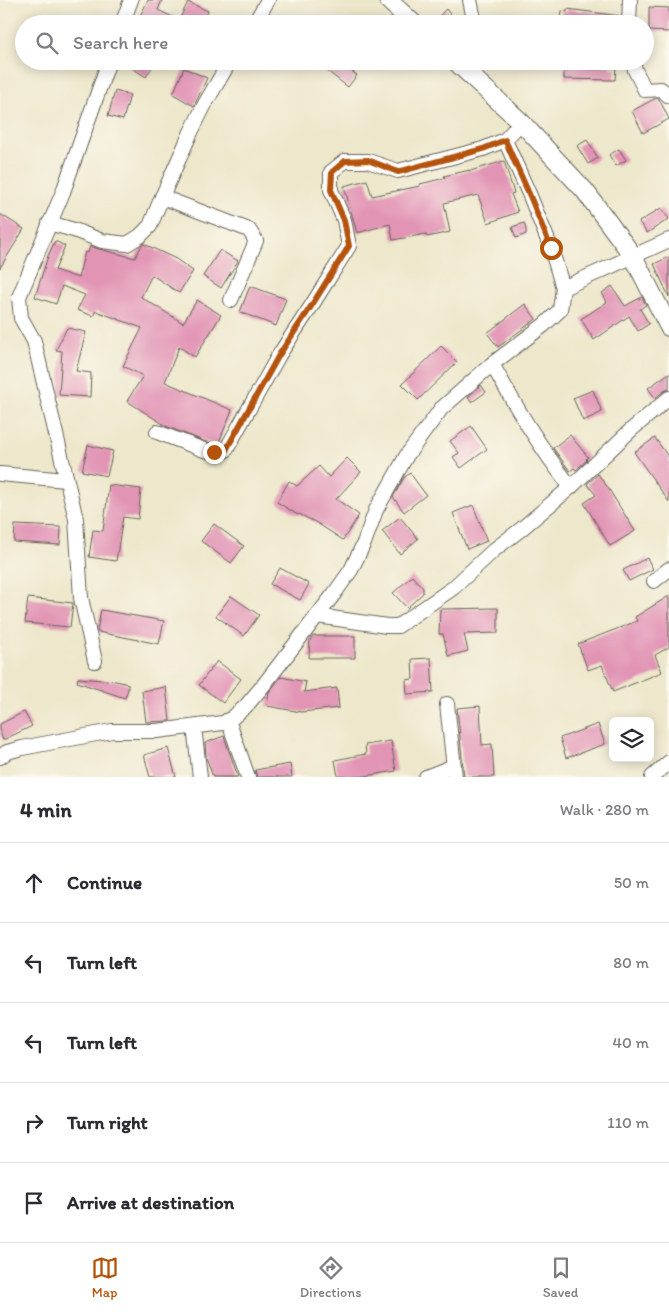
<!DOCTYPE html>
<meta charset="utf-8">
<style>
body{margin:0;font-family:Itim,sans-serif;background:#f2f2f3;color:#2b2b33}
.controls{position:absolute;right:15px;bottom:15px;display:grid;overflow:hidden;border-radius:8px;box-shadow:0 2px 12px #0003}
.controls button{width:45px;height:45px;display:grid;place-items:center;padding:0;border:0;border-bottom:1px solid #e1e1e2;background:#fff;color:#2b2b33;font:25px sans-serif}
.stop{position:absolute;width:15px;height:15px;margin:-11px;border:4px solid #b45309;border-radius:50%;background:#fff}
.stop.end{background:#b45309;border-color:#fff;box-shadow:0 1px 5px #0008}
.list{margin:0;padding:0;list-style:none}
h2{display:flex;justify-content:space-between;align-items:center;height:65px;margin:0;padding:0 20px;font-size:21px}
h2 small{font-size:16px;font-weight:400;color:#7c7c81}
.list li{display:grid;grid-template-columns:32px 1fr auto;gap:15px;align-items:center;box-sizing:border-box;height:80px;padding:0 20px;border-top:1px solid #e1e1e2}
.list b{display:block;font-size:19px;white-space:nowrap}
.list em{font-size:16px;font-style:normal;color:#7c7c81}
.icon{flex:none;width:28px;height:28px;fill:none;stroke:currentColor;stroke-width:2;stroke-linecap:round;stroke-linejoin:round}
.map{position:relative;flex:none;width:669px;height:777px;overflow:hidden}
.search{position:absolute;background:#fff;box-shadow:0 2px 12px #0003;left:15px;right:15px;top:15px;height:55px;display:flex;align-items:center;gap:12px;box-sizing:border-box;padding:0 18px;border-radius:28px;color:#7c7c81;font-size:19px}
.sheet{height:465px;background:#fff}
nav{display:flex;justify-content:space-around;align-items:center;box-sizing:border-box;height:70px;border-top:1px solid #e1e1e2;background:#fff;font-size:14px;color:#7c7c81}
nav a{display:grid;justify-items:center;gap:2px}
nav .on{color:#b45309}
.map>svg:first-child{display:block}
.building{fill:#e294b5}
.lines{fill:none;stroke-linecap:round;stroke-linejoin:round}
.minor-casing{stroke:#656359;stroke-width:16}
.tertiary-casing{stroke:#656359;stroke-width:20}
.minor{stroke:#fff;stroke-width:14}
.tertiary{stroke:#fff;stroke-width:18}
.route{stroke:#b45309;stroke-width:6}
</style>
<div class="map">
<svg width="669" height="777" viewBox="0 0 669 777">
<rect width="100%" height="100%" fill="#fbf7ec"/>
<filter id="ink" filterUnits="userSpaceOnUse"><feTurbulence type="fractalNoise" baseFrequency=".02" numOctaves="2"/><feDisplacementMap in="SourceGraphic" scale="10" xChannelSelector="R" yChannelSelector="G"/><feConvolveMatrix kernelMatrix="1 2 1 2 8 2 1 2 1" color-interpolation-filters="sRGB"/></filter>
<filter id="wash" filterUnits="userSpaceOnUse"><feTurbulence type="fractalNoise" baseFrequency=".0096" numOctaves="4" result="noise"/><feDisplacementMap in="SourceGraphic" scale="20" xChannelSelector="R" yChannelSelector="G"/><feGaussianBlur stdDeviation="1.12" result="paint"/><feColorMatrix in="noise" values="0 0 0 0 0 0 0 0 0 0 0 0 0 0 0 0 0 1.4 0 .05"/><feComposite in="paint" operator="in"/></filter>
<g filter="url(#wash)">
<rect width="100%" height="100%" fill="#ede7cb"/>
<g id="blocks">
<g class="building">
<path d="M148 0H162L158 10 179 20 188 2 208 11 202 24H157L140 16Z"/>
<path d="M649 7 669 8V32L649 31Z"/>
<path d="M446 9 457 24H432Z"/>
<path d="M567 9 621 16 620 24H560L562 11 567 12Z"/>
<path d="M121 61H156L146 77Z"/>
<path d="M314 61H358L351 71 357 75 348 87Z"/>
<path d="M564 61H610V68H616L615 80 564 79Z"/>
<path d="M184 68 207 78 194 106 173 94Z"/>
<path d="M115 91 130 95 123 120 108 116Z"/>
<path d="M656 98 659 99 669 119 643 133 632 111Z"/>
<path d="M587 140 598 158 588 164 577 146Z"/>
<path d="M619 149 626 160 616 166 609 155Z"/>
<path d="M504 161 514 193 511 194 518 212 488 223 478 195 444 203 450 232 427 237 426 234 393 240 390 224 357 233 344 186 367 180 372 196 420 186V184L445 178 444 176 470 170V171Z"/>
<path d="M661 208 669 219 647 233 639 222Z"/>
<path d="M0 214 24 229 0 268Z"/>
<path d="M524 223 526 229V234L516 238 512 227Z"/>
<path d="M55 241 65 246 55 270 78 278 85 252 88 253 90 246 99 249 135 258 142 245 144 244 176 259 193 271 179 293 152 275 141 297 183 323 197 300 221 315 195 357 179 347 165 382 232 410 219 442 214 443 206 442 163 425V424L127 401 143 376 123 366 142 328 96 311 93 316 77 310 85 295 62 286 56 304 35 297 48 256Z"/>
<path d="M220 250 238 261 221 288 203 276Z"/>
<path d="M669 257V297L654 264Z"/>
<path d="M250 286 286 299 276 326 240 312Z"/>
<path d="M612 286 625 306 642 297 646 305 640 309 649 324 638 331 629 316 594 340 581 319 607 302 602 293Z"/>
<path d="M525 304 536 319 498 347 487 333Z"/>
<path d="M67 328 86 332 76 371 91 373 90 397 59 395 62 351 56 350Z"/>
<path d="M441 346 457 362 418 400 402 384Z"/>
<path d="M669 373V389L664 391 655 398 648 388Z"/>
<path d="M481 385 486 392 472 402 468 397Z"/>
<path d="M593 390 602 412 583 421 573 398Z"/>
<path d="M471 426 487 449 461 468 453 457 459 453 450 441Z"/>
<path d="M570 435 588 457 586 459 587 460 576 470 574 468 570 471 553 448Z"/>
<path d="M655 438 669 458V502L634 452Z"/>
<path d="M88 445 113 451 107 476 82 471Z"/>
<path d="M347 458 361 472 336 499 359 515 343 540 317 523 299 514 298 515 277 502 289 481 297 486 319 466 329 477Z"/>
<path d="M410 473 426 495 404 512 393 497 404 478Z"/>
<path d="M598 474 608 488 635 531 610 546 584 503 596 495 587 484Z"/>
<path d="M109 485 141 489 138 519 123 517 116 561 89 557 93 530 103 531Z"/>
<path d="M473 505 487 541 467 549 453 513Z"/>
<path d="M400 517 418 539 400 554 382 531Z"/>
<path d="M214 524 244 546 231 563 201 541Z"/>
<path d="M15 525 61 527 60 545 14 542Z"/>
<path d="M647 558 653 569 629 581 623 570Z"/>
<path d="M280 568 309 584 300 600 270 584Z"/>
<path d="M412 576 423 588V593L407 608 393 593Z"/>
<path d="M231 596 259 615 244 636 216 616Z"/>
<path d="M669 596V647L655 655 662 672 613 692 602 665 588 670 578 644 637 621 635 617Z"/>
<path d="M28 598 73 603 70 627 25 623Z"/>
<path d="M498 608V633L464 634 468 651 448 656 443 634H439L440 609Z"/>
<path d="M101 610 164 621 159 644 98 632 97 630Z"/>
<path d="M313 636H355V658H309L310 640Z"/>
<path d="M431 658 433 692 407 694 406 680 413 679 412 659Z"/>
<path d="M217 661 241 679 223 703 199 685Z"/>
<path d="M281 677 306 682 304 692 337 688 339 708 301 712 267 706 269 692Z"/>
<path d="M78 678 116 681 128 684V689L125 698 77 682Z"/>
<path d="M166 687 170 721 146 722 142 691Z"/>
<path d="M480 706 482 745 492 744 494 777H464L457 708Z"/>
<path d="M24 712 32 726 3 740 0 733V724Z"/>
<path d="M598 724 605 744 566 758 560 738Z"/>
<path d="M224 736 238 777H213L206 757 205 743Z"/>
<path d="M391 741 396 771 359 777H338L335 760 366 754 365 745Z"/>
<path d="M168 748 176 777H150L144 755Z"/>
<path d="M290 764 292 777H257L255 770Z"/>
</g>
</g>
</g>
<g filter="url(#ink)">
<use href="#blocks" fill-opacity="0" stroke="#656359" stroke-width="1"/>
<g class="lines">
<defs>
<g id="minor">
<path d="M470 0 475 24"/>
<path d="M122 24 131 0"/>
<path d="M254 24 268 0"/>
<path d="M629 24 630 0"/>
<path d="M633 61 635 70 645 90 661 89 669 96"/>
<path d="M471 76 480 61"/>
<path d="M162 197 249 230 256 241 231 300"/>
<path d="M49 223 74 230 102 241 127 244 140 236 150 226 162 197 191 132 206 102 230 61"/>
<path d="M563 288 669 240"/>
<path d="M492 364C516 407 540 448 571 487"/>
<path d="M157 432 204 450 214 452 226 450 279 355 310 308 349 246 344 220 331 190V172L345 161H368L398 171 483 149 505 140 521 122"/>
<path d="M0 474 66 480"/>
<path d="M654 581 669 569"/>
<path d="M317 616 387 626H398L453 588 495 549 520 530 571 487 631 430 669 398"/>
<path d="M95 661 81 598 76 519 34 341 21 318 19 297 63 192 109 61"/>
<path d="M447 704 455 777"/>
<path d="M228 720 248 777"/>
<path d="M194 727 200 777"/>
<path d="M0 757 7 752 22 748 112 731H157L223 723 231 719 246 706 262 687 334 594 351 570 364 543 376 510 407 455 441 409 492 364 544 325 560 310 563 288 551 248 530 196 505 140"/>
<path d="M426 777 454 766"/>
<path d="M652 777 669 762"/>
</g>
<g id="tertiary">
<path d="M388 0 414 24"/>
<path d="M455 61 521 122 585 191 633 256 669 327"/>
</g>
</defs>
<use href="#minor" class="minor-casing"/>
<use href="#tertiary" class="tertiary-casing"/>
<use href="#minor" class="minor"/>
<use href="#tertiary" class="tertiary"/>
</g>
</g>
<g class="lines" filter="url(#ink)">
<path class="route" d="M214 452 226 450 279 355 310 308 349 246 344 220 331 190 332 172 345 161 368 160 398 172 483 149 505 140 530 196 551 248"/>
</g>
</svg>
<div class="controls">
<button><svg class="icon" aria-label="layers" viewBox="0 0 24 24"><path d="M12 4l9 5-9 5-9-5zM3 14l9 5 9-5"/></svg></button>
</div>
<div class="stop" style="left:551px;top:248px"></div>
<div class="stop end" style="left:214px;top:452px"></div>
<div class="search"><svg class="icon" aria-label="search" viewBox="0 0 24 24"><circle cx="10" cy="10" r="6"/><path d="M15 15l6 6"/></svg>Search here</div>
</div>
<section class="sheet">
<h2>4 min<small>Walk · 280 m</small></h2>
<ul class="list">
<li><svg class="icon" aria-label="ahead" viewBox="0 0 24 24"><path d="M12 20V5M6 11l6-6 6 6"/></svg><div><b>Continue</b></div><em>50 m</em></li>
<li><svg class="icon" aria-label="left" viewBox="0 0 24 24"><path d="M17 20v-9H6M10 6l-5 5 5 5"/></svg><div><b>Turn left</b></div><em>80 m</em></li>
<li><svg class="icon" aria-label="left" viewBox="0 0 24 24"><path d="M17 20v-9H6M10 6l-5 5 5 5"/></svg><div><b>Turn left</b></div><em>40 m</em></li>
<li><svg class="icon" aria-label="right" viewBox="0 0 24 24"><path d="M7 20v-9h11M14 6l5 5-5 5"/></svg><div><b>Turn right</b></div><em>110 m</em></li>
<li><svg class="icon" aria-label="arrive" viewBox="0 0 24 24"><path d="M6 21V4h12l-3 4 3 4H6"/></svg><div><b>Arrive at destination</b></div></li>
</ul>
</section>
<nav>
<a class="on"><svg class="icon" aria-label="map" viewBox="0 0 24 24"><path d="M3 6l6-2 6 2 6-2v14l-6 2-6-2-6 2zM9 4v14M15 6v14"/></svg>Map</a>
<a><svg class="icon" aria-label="directions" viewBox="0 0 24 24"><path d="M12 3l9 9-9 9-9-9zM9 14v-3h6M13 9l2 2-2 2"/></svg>Directions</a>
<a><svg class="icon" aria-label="saved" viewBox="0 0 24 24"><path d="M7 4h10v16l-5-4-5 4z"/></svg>Saved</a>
</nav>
